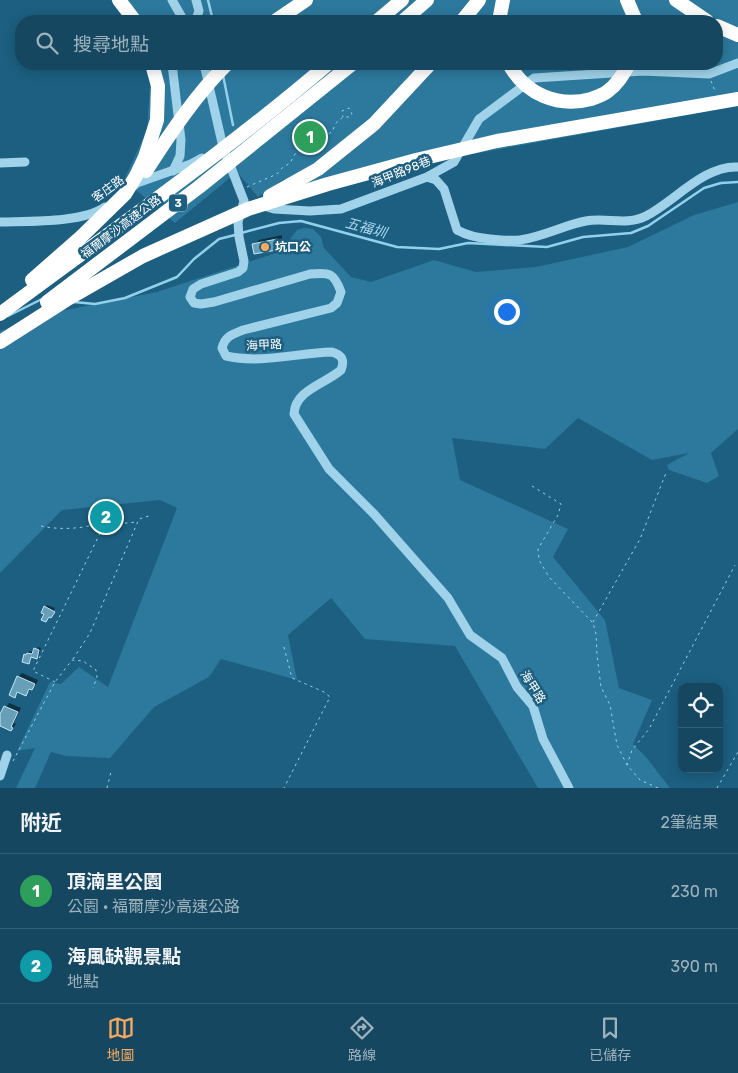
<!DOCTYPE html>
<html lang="zh-TW">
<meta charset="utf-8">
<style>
body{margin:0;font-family:Rubik,"Noto Sans TC",sans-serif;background:#1e4e66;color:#f1f3f6}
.controls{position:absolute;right:15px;bottom:15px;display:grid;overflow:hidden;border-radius:10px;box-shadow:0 2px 12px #0003}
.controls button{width:45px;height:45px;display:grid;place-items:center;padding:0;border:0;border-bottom:1px solid #345f75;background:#154760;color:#f1f3f6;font:25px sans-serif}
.you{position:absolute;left:506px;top:311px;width:18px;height:18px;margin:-12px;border:4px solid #fff;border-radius:50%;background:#1a73e8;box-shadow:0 0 0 8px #1a73e833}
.badge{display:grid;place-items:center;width:32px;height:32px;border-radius:50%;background:#f9a95e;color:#fff;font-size:16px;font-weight:700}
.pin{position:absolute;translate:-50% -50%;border:2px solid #fff;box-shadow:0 1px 5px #0006}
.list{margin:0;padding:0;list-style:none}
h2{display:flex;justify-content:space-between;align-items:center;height:65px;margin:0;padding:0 20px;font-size:21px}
h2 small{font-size:16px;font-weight:400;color:#9db2bd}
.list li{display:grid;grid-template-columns:32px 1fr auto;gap:15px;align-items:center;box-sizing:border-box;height:75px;padding:0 20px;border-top:1px solid #345f75}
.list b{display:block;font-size:19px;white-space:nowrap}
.list p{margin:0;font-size:16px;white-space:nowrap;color:#9db2bd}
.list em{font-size:16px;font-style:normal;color:#9db2bd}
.icon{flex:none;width:28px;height:28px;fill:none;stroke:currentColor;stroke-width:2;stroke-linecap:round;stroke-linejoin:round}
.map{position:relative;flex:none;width:738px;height:788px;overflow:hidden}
.search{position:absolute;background:#154760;box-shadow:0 2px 12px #0003;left:15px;right:15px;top:15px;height:55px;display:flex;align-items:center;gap:12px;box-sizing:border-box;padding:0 18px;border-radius:20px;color:#9db2bd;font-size:19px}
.sheet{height:215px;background:#154760}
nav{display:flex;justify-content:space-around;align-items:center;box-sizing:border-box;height:70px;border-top:1px solid #345f75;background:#154760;font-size:14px;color:#9db2bd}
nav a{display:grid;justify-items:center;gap:2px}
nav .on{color:#f9a95e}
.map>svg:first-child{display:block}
.green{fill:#2c799d}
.shadow{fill:#0007}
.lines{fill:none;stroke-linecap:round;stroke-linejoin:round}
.stream{stroke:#93d0eb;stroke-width:2.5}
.building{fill:#679fb9;stroke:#c5e7f7}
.path{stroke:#a0d2e9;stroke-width:1;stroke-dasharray:2.5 4;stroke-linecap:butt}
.minor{stroke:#a0d2e9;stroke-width:9}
.highway{stroke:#fff;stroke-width:14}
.highway-bridge{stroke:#fff;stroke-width:14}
.poi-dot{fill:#f9a95e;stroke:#1c5f80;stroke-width:2}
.labels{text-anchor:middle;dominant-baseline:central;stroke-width:5;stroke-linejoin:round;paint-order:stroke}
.shield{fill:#1c5f80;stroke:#bbcfd9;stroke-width:1}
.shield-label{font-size:11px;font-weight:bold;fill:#fff}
.street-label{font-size:12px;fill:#fff;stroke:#1c5f80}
.poi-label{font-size:12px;font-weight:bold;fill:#fff;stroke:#1c5f80;text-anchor:start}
.water-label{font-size:14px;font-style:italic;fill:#acdbf1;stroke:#1c5f80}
</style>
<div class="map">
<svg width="738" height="788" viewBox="0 0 738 788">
<rect width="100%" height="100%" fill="#1c5f80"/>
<g class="green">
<path d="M110 0H738V106L395 168 288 202 284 179 258 197 237 172 175 223 124 180 147 130 150 84 144 64H717V21H128L123 9Z"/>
<path d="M738 202V429L711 453 719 476 707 483 669 470 667 465 689 453 652 460 578 418 545 449 452 438 460 480 568 529 553 557 605 620 619 688 652 700 633 744 646 757 670 788H538L455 646 365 639 331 598 288 635 297 680 221 659 209 677 154 707 110 758 66 756 51 752 35 788H16L35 748 17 751 50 682 61 684 79 667 108 687 177 508 160 500 62 510 0 573V331L56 312 157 292 291 248 290 239 297 230 304 228 313 229 321 237 324 248 351 277 371 282 434 260 476 272 536 267 628 247 694 215Z"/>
</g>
<g class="shadow">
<path d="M282 235V244L277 249 254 245 259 240Z"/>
<path d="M47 605 55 608 51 616 46 621 45 607Z"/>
<path d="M38 647 41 648 39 655 36 658 32 656 29 663 25 655 30 651 34 652Z"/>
<path d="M22 673 38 680 36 685 26 694 19 691 15 697 18 677Z"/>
<path d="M9 703 21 708 14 723 16 724 11 730 0 725V717Z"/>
</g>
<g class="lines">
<g class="stream">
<path d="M208 0 213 21"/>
<path d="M223 75 233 125"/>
<path d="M241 233 279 223 301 221 397 247 439 249 468 243 547 247 583 237 631 233 648 226 704 188 721 183 738 182"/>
<path d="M74 302 95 304 125 298 177 277 194 259 219 239 235 235"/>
<path d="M8 316 44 298"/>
</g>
</g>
<g class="building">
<path d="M277 239V250L254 254 252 244Z"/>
<path d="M44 606 55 612 51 618 49 617 46 622 41 620 44 614 41 613Z"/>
<path d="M34 648 39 650 37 659 31 657 29 664 22 662 24 654 26 655 27 653 32 654Z"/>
<path d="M17 676 35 684 32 690 29 689 26 696 17 692 15 698 9 695Z"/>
<path d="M4 706 18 712 11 727 13 728 11 731 0 726V714Z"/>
</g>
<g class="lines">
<g class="path">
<path d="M711 81 715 91"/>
<circle cx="310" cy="143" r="8"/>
<path d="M317 139 332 132 336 123 343 117H350L352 114 349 108 342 111 343 117"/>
<path d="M247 187 277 174 282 168 290 163 295 154 304 147"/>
<path d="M532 486 561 504 558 515 538 549 539 560 549 577 593 623 596 634 597 655 601 687 610 705 617 745 627 765"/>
<path d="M41 526C55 529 69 529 83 527 91 526 96 524 104 525"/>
<path d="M593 622 640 539 666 473"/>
<path d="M284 647 292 678 324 692 330 697 284 788"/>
<path d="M73 659 90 633 139 519 149 516"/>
<path d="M55 682 33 671 104 525 137 522"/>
<path d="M13 761 55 682 72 660 83 661 96 670 97 677 93 688"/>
<path d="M107 788 111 772"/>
<path d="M658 788 640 780 627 765 632 750 649 729 735 565"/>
<path d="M717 788 738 752"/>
</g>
<g class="minor">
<path d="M172 0 184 21"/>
<path d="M184 21 196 19 199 11 196 0"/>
<path d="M172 64 181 140 180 156 173 171"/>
<path d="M204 64 223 147 244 201 238 222 239 237 244 261 243 268 238 272 201 284 193 289 190 297 194 303 201 304 214 302 310 274C330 272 334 273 341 292L337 303 331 308 243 330C233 334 225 336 222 348L226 356C261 364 297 353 332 352 342 355 345 360 341 370 325 384 295 390 294 414L329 469 374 514 448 598 470 635 502 658 517 687 533 706 543 739 569 788"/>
<path d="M0 163 25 162"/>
<path d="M427 177 436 180 444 189 457 230C468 236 478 238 490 239 500 240 511 241 520 240 543 237 564 225 586 221 606 217 627 226 646 216 674 202 704 165 738 167"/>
<path d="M131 188 137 183 191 164 202 158"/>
<path d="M264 206 274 209 310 211 341 209 427 177 454 162 479 119 534 78 643 71 709 74 738 63"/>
<path d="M0 222C28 221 83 223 105 207"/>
<path d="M0 776 7 755"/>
</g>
<g class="highway">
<path d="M119 0 135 21"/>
<path d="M627 0 636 21"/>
<path d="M676 0 707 21"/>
<path d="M275 21 306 0"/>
<path d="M377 21 402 0"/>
<path d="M403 21 427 0"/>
<path d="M462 21 479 0"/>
<path d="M499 21 503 0"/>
<path d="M717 26 738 35"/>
</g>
<g class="highway-bridge">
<path d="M509 64C525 94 558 108 591 99 597 97 603 95 608 91 618 84 623 74 629 64"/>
<path d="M146 171C169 135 197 93 227 64"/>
<path d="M270 196 318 169 374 124 430 64"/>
<path d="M32 280 81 237 125 194 136 176 145 157 157 120 158 86 152 64"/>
<path d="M47 302 199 187 352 64"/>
<path d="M0 314C110 232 224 153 328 64"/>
<path d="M0 342 66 300 143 256 248 209 328 184 416 160 497 141 738 99"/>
</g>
</g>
<circle class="poi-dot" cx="265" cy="247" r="5"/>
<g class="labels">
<rect class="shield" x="169" y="194.5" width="18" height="17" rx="4"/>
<g class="shield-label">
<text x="178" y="203">3</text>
</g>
<g class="street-label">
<text transform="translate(401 172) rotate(-22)">海甲路98巷</text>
<text transform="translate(108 189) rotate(-36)">客庄路</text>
<text transform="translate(121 227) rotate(-37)">福爾摩沙高速公路</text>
<text transform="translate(264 345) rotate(-3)">海甲路</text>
<text transform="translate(533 687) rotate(58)">海甲路</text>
</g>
<g class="poi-label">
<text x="275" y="247">坑口公</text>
</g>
<g class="water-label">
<text transform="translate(366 228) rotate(15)">五福圳</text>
</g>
</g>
</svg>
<div class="controls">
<button><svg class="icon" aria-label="locate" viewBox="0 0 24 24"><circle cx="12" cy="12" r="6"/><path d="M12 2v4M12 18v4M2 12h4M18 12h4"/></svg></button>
<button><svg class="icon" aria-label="layers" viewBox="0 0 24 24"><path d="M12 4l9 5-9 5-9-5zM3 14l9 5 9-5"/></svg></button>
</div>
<div class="you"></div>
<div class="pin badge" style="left:310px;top:137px;background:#2e9e5b">1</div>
<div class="pin badge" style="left:106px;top:517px;background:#0f9aa8">2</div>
<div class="search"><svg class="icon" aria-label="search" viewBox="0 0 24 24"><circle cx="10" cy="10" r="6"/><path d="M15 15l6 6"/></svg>搜尋地點</div>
</div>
<section class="sheet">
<h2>附近<small>2筆結果</small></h2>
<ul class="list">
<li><span class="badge" style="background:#2e9e5b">1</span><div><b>頂湳里公園</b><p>公園 · 福爾摩沙高速公路</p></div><em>230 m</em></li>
<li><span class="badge" style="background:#0f9aa8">2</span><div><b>海風缺觀景點</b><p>地點</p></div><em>390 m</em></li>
</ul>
</section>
<nav>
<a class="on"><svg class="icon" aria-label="map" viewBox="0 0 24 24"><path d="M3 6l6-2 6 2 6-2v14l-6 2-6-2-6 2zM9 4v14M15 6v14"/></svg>地圖</a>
<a><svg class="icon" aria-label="directions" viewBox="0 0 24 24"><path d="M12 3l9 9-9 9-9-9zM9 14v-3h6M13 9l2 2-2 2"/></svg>路線</a>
<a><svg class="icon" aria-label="saved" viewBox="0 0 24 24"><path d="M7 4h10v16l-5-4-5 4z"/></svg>已儲存</a>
</nav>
